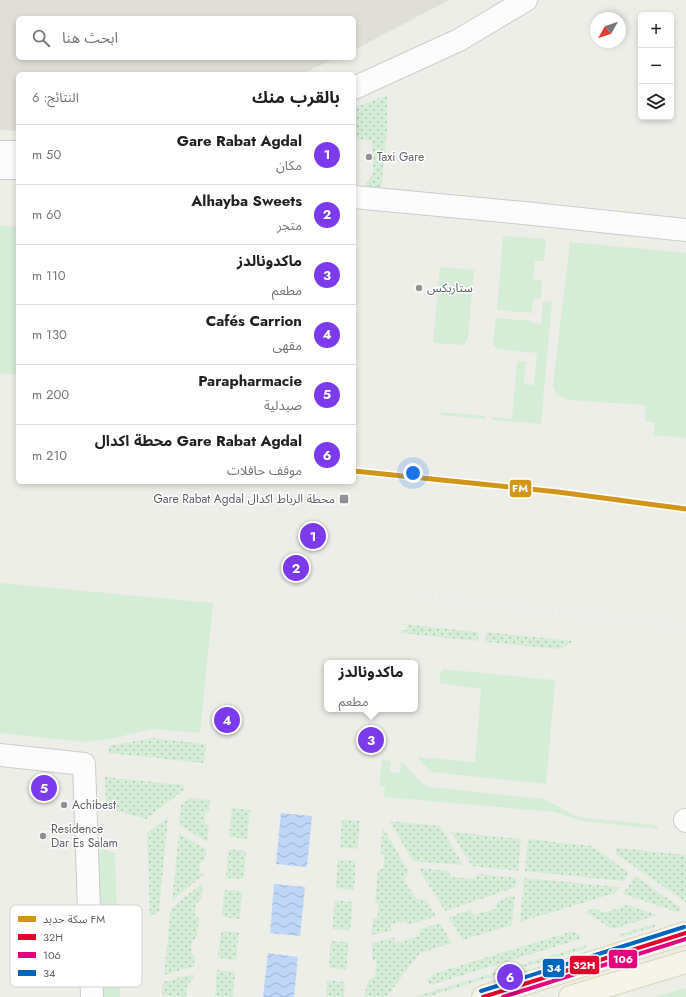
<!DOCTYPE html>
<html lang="ar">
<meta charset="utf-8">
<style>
body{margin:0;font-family:Jost,"Noto Sans Arabic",sans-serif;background:#f2f2f2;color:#202124;direction:rtl}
.controls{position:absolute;right:12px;top:12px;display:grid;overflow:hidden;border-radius:6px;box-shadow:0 2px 6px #0003}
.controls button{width:36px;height:36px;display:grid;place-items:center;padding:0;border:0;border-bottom:1px solid #e0e0e0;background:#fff;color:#202124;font:20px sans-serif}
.compass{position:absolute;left:590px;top:12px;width:36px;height:36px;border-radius:50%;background:#fff;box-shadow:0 2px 6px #0003;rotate:230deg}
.you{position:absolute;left:413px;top:473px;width:14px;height:14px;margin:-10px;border:3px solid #fff;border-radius:50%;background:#1a73e8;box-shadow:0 0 0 6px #1a73e833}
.badge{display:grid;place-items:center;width:26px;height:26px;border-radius:50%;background:#7c3aed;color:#fff;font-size:13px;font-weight:700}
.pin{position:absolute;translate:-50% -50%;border:2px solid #fff;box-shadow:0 1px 4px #0006}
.popup{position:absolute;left:324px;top:660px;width:94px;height:52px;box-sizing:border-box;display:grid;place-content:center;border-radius:6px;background:#fff;filter:drop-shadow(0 1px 3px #0005);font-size:13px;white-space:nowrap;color:#757577}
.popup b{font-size:15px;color:#202124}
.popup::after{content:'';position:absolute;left:50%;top:100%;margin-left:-8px;border:8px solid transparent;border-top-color:#fff}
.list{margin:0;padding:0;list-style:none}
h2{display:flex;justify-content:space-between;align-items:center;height:52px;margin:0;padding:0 16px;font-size:17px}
h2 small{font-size:13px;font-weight:400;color:#757577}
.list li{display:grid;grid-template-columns:26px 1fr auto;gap:12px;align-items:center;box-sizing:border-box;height:60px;padding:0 16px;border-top:1px solid #e0e0e0}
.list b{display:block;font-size:15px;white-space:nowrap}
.list p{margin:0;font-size:13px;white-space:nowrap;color:#757577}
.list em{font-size:13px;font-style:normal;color:#757577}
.icon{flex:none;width:22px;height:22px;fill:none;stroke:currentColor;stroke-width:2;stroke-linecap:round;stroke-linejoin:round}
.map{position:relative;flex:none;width:686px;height:997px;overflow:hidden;direction:ltr}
.search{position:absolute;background:#fff;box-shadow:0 2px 6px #0003;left:16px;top:16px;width:340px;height:44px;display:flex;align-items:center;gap:10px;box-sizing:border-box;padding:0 14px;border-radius:6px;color:#757577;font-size:15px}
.panel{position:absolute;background:#fff;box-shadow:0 2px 6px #0003;left:16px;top:72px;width:340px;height:412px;border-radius:6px;direction:rtl}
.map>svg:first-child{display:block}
.education{fill:#dfded7}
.grass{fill:url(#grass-dots)}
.garden{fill:#d5ecd6}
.water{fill:url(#water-waves)}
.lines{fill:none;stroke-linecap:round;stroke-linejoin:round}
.minor-casing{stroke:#cbcccb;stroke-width:24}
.major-casing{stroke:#d9d4b5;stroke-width:24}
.minor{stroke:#fcfcfc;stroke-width:22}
.major{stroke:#f4f4e9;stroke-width:22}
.rail{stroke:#e5e5e5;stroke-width:3;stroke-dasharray:1 5;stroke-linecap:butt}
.bus-1-casing{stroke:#fff;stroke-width:7}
.bus-2-casing{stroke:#fff;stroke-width:7}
.bus-3-casing{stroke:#fff;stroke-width:7}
.bus-1{stroke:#e4002b;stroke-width:4}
.bus-2{stroke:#e5007d;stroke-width:4}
.bus-3{stroke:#0065bd;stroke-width:4}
.rail-1-casing{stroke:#fff;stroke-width:8}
.rail-1{stroke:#d1951a;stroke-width:5}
.poi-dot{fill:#909295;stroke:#fff;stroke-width:1.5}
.labels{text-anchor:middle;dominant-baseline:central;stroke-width:3;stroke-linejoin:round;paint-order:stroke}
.poi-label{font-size:12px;fill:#5e6168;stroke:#fff;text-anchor:start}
.key{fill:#fff;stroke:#cfd0d2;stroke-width:1}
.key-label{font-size:11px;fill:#5e6168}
.line-badge{stroke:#fff;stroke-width:1.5}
.badge-label{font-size:11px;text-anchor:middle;font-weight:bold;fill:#fff}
</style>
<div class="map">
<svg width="686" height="997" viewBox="0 0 686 997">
<defs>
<pattern id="grass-dots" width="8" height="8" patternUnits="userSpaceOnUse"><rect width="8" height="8" fill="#d5ecd6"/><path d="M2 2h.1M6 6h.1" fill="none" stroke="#b0c3b1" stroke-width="1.8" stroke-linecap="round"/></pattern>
<pattern id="water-waves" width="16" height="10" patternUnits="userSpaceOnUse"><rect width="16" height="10" fill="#bed7f8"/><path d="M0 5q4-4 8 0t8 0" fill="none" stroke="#9eb2cd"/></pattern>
</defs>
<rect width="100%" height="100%" fill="#eeeee9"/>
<path class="education" d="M0 0H449L354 50V18H18V58H336L302 74H18V131L0 130Z"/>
<g class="grass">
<path d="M387 95V129L381 188 362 186C381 175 370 158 372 141L354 139V108Z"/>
<path d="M402 624 478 632V641L401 633V630H407V626Z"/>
<path d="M486 632 573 641 560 649 486 642Z"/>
<path d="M151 738 206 744 204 763 108 753 109 746Z"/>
<path d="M105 777 184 785 185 789 146 819 106 808Z"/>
<path d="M190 798 210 800 209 813H205V824H209L207 842 179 825 181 805Z"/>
<path d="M232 808 250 810 247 839 229 837Z"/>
<path d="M168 817 159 911 150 917 147 833Z"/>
<path d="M342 819 360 821 357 849 340 847Z"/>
<path d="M390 821 440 826 463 865 413 861Z"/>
<path d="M383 828 409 872 404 880 416 899H426L436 916 409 925 405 921 390 925 392 931 371 935 373 919 377 918 379 905 375 901 378 870 383 869 384 856 380 852Z"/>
<path d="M451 832 521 839 518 871 472 866Z"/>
<path d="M179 833 206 850 205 860 200 863 199 874H204L172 901Z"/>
<path d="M528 839 592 846 629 873 624 881 525 871Z"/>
<path d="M618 848 686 855V902L616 854 615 850Z"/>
<path d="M228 849 246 851 244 879 226 878Z"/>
<path d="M338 859 356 861 354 890 336 888Z"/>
<path d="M418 868 449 871 451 877 473 879 478 874 517 878 516 887 445 911Z"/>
<path d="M635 876 681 908 677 912 623 894Z"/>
<path d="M524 878 619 887 615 893 520 922Z"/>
<path d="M203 883 201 899 196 904 195 915 199 919 197 936 192 942 191 952 195 956 194 966 164 975 171 908Z"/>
<path d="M224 890 242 891 240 919 222 917Z"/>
<path d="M515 895 512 925 463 940 448 917 470 910 474 915 496 909 498 901Z"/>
<path d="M335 900 353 902 350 930 332 929Z"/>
<path d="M628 905 658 915 612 929 585 912 594 908 604 913Z"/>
<path d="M440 923 452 943 420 953 386 997H364L368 981 375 976 377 961 372 959V943L394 937 396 943 419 936 420 929Z"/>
<path d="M654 924 655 927 619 937 618 935Z"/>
<path d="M221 931 239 932 236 960 218 958Z"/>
<path d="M573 931 583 938 430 985 426 980 436 973Z"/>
<path d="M331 941 349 942 346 970 329 968Z"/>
<path d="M586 945 587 948 426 997H414Z"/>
<path d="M217 970 235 972 233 997H215Z"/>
<path d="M194 974 193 979 188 984 186 996 189 997H170L162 994 163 982Z"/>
<path d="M327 980 345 982 344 997H326Z"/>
</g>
<g class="garden">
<path d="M0 225 18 227V375L0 373Z"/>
<path d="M503 236 546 239 544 261H535L533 279 542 281 541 299H533L532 313 497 310Z"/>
<path d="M570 242 686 253V438L653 435 655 423 645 421V405L568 400 556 394 553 385Z"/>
<path d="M440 267 474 270 468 338 464 345 433 343Z"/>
<path d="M543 301 552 302 541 424 493 420V417L512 419 517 361 526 362 524 384 534 385 537 353 498 349 493 345 496 318 531 321V323L541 324Z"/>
<path d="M441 412 485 416V419L441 415Z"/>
<path d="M0 583 213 603 200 733 153 729 109 739 84 742 0 733Z"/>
<path d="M443 669 553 680 555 683 546 784 431 772 417 757 475 762 481 689 439 683 440 672Z"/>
<path d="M382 760 391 761 390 772 400 773 401 761 423 784 431 787 544 799 578 817 656 825 658 827 657 829 584 821 554 812 384 797 385 787 379 786Z"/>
<path d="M96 847 115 853 120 997H101Z"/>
<path d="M686 988V997H655Z"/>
</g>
<g class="water">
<path d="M281 813 312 816 307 867 276 864Z"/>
<path d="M274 884 305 887 300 936 270 933Z"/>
<path d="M268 953 298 957 294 997H263Z"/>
</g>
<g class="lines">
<defs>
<g id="minor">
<path d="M354 88 459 40 526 0"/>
<path d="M0 152H18"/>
<path d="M0 168H18"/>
<path d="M354 197 524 213 686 230"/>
<path d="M0 755 84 764 92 997"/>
<path d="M685 820 686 821"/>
</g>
<g id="major">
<path d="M483 997 686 933"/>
<path d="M570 997 686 962"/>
</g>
</defs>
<use href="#minor" class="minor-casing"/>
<use href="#major" class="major-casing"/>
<use href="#minor" class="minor"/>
<use href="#major" class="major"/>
<path class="rail" d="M421 596 686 627"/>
<defs>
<path id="bus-1" d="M483 997 686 933"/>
<path id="bus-2" d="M503 997 686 939"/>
<path id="bus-3" d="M481 991 684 927"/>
</defs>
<use href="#bus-1" class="bus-1-casing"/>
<use href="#bus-2" class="bus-2-casing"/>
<use href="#bus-3" class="bus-3-casing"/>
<use href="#bus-1" class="bus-1"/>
<use href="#bus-2" class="bus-2"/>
<use href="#bus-3" class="bus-3"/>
<defs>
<path id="rail-1" d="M354 471 558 492 686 509"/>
</defs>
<use href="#rail-1" class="rail-1-casing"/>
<use href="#rail-1" class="rail-1"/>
</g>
<g class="poi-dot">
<circle cx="369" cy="157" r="4"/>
<circle cx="419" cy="288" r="4"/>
<rect x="339" y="494" width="10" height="10" rx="2"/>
<circle cx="64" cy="805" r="4"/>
<circle cx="43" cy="836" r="4"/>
</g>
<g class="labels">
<g class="poi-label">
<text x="377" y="157">Taxi Gare</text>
<text x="427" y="288">ستاربكس</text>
<text x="335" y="499" text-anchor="end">Gare Rabat Agdal محطة الرباط اكدال</text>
<text x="72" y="805">Achibest</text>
<text x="51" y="829">Residence<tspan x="51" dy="14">Dar Es Salam</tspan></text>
</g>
</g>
<rect x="10" y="905" width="132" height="82" rx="6" class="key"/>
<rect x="18" y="916" width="18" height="6" fill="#d1951a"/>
<rect x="18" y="934" width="18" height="6" fill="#e4002b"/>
<rect x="18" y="952" width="18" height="6" fill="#e5007d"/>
<rect x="18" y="970" width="18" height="6" fill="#0065bd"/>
<g class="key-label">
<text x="43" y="923">سكة حديد FM</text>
<text x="43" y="941">32H</text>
<text x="43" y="959">106</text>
<text x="43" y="977">34</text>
</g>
<g class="line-badge">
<rect x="509" y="479" width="23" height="19" rx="4" fill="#d1951a"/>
<rect x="608" y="949" width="30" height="20" rx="4" fill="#e5007d"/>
<rect x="569" y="955" width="31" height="20" rx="4" fill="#e4002b"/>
<rect x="542" y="958" width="23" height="20" rx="4" fill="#0065bd"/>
</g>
<g class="badge-label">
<text x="520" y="492">FM</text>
<text x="623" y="963">106</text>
<text x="584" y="969">32H</text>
<text x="554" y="972">34</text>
</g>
</svg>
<div class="controls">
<button>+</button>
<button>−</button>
<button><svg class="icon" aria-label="layers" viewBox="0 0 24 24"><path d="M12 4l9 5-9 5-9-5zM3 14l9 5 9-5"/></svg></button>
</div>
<svg class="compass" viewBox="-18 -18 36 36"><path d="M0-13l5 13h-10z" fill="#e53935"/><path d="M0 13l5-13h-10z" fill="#757577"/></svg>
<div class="you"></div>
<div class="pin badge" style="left:313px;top:536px">1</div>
<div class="pin badge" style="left:296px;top:568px">2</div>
<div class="pin badge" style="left:371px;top:740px">3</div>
<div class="popup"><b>ماكدونالدز</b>مطعم</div>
<div class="pin badge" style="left:227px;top:720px">4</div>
<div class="pin badge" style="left:44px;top:788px">5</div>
<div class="pin badge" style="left:510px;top:977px">6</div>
<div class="search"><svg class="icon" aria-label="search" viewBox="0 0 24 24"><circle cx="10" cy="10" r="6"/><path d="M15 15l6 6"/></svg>ابحث هنا</div>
<section class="panel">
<h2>بالقرب منك<small>النتائج: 6</small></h2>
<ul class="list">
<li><span class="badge">1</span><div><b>Gare Rabat Agdal</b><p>مكان</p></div><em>50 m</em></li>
<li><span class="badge">2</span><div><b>Alhayba Sweets</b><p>متجر</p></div><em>60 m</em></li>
<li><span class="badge">3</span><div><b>ماكدونالدز</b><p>مطعم</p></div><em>110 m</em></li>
<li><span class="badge">4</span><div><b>Cafés Carrion</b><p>مقهى</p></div><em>130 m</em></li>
<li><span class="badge">5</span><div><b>Parapharmacie</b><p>صيدلية</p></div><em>200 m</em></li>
<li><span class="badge">6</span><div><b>Gare Rabat Agdal محطة اكدال</b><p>موقف حافلات</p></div><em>210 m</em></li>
</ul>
</section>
</div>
